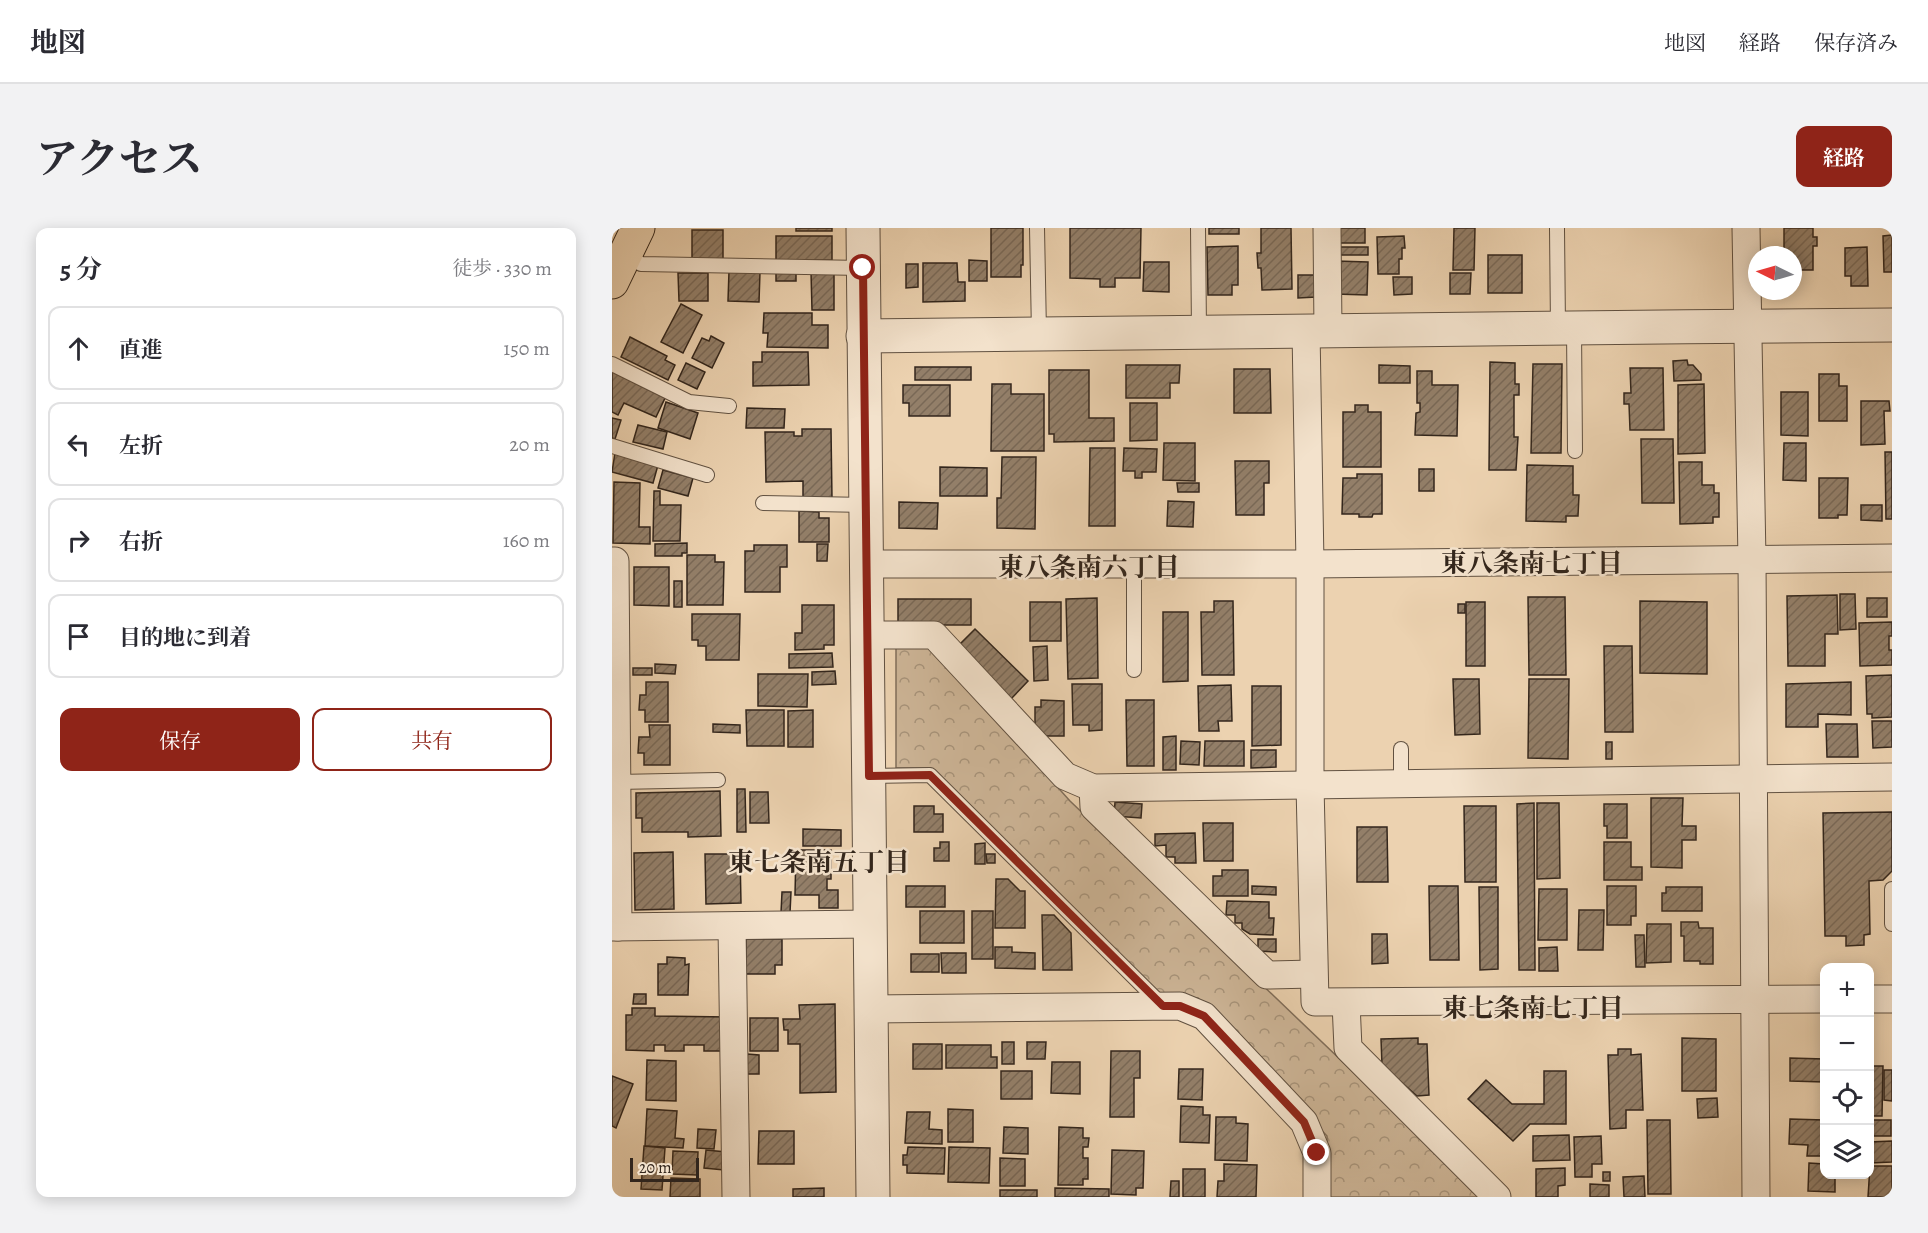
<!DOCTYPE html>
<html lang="ja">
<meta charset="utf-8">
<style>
body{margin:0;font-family:Alegreya,"Noto Serif JP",serif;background:#f2f2f3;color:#2b2b33}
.controls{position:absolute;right:18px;bottom:18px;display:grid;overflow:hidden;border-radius:12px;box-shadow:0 3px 15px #0003}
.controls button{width:54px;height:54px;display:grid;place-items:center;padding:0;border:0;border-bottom:2px solid #e1e1e2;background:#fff;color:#2b2b33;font:30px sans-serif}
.compass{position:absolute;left:1136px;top:18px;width:54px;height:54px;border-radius:50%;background:#fff;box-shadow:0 3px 15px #0003;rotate:275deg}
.scale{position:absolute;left:18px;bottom:15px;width:69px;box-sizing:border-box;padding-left:6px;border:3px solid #33261c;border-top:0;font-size:16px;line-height:21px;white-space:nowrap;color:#33261c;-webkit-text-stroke:4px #f3e2cc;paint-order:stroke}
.stop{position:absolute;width:18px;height:18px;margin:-14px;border:4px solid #8f2418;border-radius:50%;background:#fff}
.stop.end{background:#8f2418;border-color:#fff;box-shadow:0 2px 6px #0008}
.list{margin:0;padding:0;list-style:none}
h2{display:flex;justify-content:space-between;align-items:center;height:78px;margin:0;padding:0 24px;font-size:26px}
h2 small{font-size:20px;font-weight:400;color:#7c7c81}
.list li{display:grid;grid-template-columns:39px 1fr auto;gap:18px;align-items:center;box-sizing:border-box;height:84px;margin:0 12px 12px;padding:0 12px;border:2px solid #e1e1e2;border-radius:12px}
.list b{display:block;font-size:22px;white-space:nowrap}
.list em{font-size:20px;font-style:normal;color:#7c7c81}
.actions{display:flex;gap:12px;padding:18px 24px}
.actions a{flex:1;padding:14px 0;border:2px solid #8f2418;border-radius:12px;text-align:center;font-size:21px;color:#8f2418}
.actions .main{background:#8f2418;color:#fff}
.icon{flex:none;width:33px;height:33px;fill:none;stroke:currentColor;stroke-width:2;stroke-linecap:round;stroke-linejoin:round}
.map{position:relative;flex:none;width:1280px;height:969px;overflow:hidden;border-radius:12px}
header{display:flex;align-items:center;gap:36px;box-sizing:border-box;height:84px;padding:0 30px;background:#fff;border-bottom:2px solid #e1e1e2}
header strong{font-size:28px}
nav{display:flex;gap:33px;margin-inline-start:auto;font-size:21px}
.intro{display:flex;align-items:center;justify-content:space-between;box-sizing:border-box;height:144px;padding:0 36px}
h1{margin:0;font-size:42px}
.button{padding:15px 27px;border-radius:12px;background:#8f2418;color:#fff;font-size:21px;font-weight:700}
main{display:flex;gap:36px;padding:0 36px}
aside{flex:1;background:#fff;border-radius:12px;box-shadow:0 3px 15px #0003}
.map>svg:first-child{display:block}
.park{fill:url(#park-crowns);stroke:#806e5a;stroke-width:1.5}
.building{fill:url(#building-hatch);stroke:#33261c;stroke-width:1.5}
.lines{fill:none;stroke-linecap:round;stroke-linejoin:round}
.service-casing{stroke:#615141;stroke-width:16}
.minor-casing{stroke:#615141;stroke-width:29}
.tertiary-casing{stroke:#615141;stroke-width:35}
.trunk-casing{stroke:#33261c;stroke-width:35}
.service{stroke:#f3e2cc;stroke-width:14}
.minor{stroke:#f3e2cc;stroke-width:27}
.tertiary{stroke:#f3e2cc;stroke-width:33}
.trunk{stroke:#ecd2b0;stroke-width:33}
.route{stroke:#8f2418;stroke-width:8}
.labels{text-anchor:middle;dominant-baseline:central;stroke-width:5;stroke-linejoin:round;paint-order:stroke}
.neighbourhood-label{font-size:26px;font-weight:bold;fill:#33261c;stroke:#f3e2cc}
</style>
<header>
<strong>地図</strong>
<nav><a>地図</a><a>経路</a><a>保存済み</a></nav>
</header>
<div class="intro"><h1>アクセス</h1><a class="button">経路</a></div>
<main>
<aside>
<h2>5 分<small>徒歩 · 330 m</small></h2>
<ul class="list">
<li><svg class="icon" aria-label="ahead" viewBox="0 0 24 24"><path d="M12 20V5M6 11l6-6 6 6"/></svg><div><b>直進</b></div><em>150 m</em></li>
<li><svg class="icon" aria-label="left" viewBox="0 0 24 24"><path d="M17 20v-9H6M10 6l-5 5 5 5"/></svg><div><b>左折</b></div><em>20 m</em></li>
<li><svg class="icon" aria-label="right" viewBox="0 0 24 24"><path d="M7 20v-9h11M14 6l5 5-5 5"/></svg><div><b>右折</b></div><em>160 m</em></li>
<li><svg class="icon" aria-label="arrive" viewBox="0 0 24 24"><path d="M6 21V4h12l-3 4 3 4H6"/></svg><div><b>目的地に到着</b></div></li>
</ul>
<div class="actions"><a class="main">保存</a><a>共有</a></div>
</aside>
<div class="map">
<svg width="1280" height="969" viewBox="0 0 1280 969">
<defs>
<pattern id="park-crowns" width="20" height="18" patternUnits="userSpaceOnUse" patternTransform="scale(1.5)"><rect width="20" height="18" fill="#cdb597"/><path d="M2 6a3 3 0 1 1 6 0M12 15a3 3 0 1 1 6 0" fill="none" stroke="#a7937a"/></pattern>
<pattern id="building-hatch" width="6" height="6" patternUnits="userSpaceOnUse" patternTransform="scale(1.5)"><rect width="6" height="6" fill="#937f69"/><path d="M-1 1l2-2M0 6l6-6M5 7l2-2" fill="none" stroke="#796856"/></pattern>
</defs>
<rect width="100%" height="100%" fill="#ecd2b0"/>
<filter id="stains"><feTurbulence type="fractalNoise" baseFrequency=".00333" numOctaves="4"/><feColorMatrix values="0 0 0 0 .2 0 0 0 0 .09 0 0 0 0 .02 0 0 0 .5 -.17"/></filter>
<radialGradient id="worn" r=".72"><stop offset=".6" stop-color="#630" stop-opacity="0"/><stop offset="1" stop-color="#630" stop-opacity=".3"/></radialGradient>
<path class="park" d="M284 415 319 418 458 573 872 969H715V908L586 770 551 769 319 540H284Z"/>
<g class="building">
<rect x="184" y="0" width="36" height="3"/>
<path d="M379 0H411V37H409V49H379Z"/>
<path d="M458 0H529L528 50H503V59H488V51L458 50Z"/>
<rect x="597" y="0" width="30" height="6"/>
<path d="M649 0H679L680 61 650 62 649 40H646L645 25H649Z"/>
<rect x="727" y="0" width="26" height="15"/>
<path d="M842 0H863L862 42H841Z"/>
<path d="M1172 0H1201V9H1205V18H1201V42H1181V27H1172Z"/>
<rect x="80" y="2" width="31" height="31"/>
<path d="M1280 7V44H1272L1271 8Z"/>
<path d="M164 8H220V32L164 33Z"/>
<path d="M792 8 793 20H790V31H787V46H766L765 9Z"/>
<path d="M626 18V57H620V67H596L595 19Z"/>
<rect x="725" y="19" width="31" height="8"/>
<path d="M1255 19 1256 58H1239V48H1233V20Z"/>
<rect x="876" y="27" width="34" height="38"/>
<path d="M357 32 375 33V53H357Z"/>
<path d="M724 33 756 34 755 67 723 66Z"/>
<path d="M532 34H557V64L531 63Z"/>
<path d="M311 35H345L346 54H353V73L311 74Z"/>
<path d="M294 36H306V59L294 60Z"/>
<path d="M117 43 148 44 147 74 116 73Z"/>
<path d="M164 43 184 44V53H164Z"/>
<path d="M199 44H222V82H200Z"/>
<path d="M66 45H96V73H67Z"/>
<path d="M838 45H859L858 66H838Z"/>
<path d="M686 47H704V69L686 70Z"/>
<path d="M781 49H800V66L782 67Z"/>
<path d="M69 76 90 87 71 125 49 114Z"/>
<path d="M152 85H200V97H216V120L155 119 156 105H151Z"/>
<path d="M99 108 112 115 100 140 80 130 90 110 97 113Z"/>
<path d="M18 109 55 128 53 132 63 137 56 152 9 129Z"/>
<path d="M150 124H196L197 157 141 158V134H150Z"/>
<path d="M1075 132 1076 137H1081L1089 146V152L1062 153 1061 133Z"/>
<path d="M878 134 903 135V156H907V167H902V209H906L904 242H877Z"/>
<path d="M74 135 93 144 85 161 66 152Z"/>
<path d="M921 136H950L949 225H919Z"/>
<path d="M514 137H568L567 155H558V170H514Z"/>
<path d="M767 137 798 138V155H767Z"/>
<rect x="303" y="139" width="56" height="13"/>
<path d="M1018 140H1051L1052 202H1018L1017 176H1012V165H1019Z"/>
<path d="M622 141H658L659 185H622Z"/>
<path d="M437 142H477V190H502V213L442 214V206H437Z"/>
<path d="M0 143 54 168 44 189 12 175 6 187 0 184Z"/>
<path d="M805 143H820V157H846L845 208 803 207 804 185 808 184V175H805Z"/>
<path d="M1207 146H1227V158H1235V193H1207Z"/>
<path d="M380 156H399V166H432V223H379Z"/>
<path d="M1092 156 1093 225 1066 226V157Z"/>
<path d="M291 157H338V188H297V175H291Z"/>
<path d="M1169 164H1196V208L1169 207Z"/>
<path d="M1249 173H1277L1278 183H1272L1273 216 1249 217Z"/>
<path d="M54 174 86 185 78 211 46 200Z"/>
<path d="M518 175H545V212L518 213Z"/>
<path d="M743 177H756V184H769V239H731V184H743Z"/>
<path d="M135 180 173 181 172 200H134Z"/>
<path d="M0 190 9 192 3 211 0 210Z"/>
<path d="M26 197 55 204 51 221 21 214Z"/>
<path d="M190 201H219L220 271H191V253L154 254 153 204H182V208H190Z"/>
<path d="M1029 211H1061L1062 275H1030Z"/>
<path d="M552 215H583V253L551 252Z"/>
<path d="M1172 215H1194V253L1171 252Z"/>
<path d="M478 220H503V298H477Z"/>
<path d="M512 220 545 221 544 244H530V250H523V243H511Z"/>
<path d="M1273 224H1280V291H1274Z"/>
<path d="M3 225 46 237 41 255 0 244Z"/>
<path d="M390 229H424L423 301 385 300V270H389Z"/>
<path d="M623 233H657V255H652V287H624Z"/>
<path d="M1067 234H1090V257H1102V265H1107V289H1101V295L1068 296Z"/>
<path d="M915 237 961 238V267H967L966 288H954V294L914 293Z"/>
<path d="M328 239 375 240V268H328Z"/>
<rect x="807" y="241" width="15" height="22"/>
<path d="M51 242 81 250 76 268 46 260Z"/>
<path d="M745 246H770V286H761L760 289H747V286H730L731 250H745Z"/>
<path d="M1207 250H1236L1235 287H1226V290H1207Z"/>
<path d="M2 254 28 255 27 299H38V316L1 315Z"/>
<path d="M565 255H587V264H566Z"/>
<path d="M42 263H48V277H69L68 313H41Z"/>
<path d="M556 273 582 274 581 299 555 298Z"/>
<path d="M287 274 326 275 325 301 287 300Z"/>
<path d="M1249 277H1270V293L1249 292Z"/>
<path d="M187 283 207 284V290H217V314H187Z"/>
<path d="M75 315V325H70V328H43V316Z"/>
<path d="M205 316H216L215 333H205Z"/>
<path d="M142 317H175V339H168V364H133V323H142Z"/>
<path d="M75 327H103V334H112L111 377H75Z"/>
<path d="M22 339H57V378L22 377Z"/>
<rect x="62" y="353" width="8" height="26"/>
<path d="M1228 366H1243L1244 401 1228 402Z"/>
<path d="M1225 367 1226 406H1213V438H1176L1175 368Z"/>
<path d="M916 369H953L954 447H917Z"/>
<path d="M485 370 486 450 456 451 454 371Z"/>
<rect x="1255" y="370" width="20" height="19"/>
<rect x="286" y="371" width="73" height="26"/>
<path d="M602 373H621L622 447H590L589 384H602Z"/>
<path d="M1028 373 1095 374V446L1028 445Z"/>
<rect x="418" y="374" width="31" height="39"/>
<rect x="854" y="374" width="19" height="64"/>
<rect x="846" y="376" width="7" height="9"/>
<path d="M190 377H222V417H212V421L183 422V405H190Z"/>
<path d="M551 384H576V453L551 454Z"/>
<path d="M80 386H128L127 432H94V418H86V412H80Z"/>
<path d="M1280 394V408H1277V422H1280V437L1248 438 1247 395Z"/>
<path d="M363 401 416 453 398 472 345 419Z"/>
<path d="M435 418 436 452 422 453 421 419Z"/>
<path d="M992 418H1020L1021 504H993Z"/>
<path d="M220 425 221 439 177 440V426Z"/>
<path d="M43 436 64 437 63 446 43 445Z"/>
<rect x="21" y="440" width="19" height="7"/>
<path d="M223 443 224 456 200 457V444Z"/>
<path d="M146 446H196L195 479 146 478Z"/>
<path d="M1280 447V489L1260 490V486H1255L1254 448Z"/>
<path d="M841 451H867L868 506 843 507Z"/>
<path d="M917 451H957L956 531 916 530Z"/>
<path d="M34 454H56V494H33V482H27L28 467H34Z"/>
<path d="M1239 454V487L1206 486V499H1174V456Z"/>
<path d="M460 456H490V502L477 503V497H461Z"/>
<path d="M619 457 620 493H606L607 503H587L586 458Z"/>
<path d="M640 458H669V517L640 518Z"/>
<path d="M429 472 452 473V508H423V479H429Z"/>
<path d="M514 472H542V538H515Z"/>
<path d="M134 482H172V518H135Z"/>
<path d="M201 482V519H176V483Z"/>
<path d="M1260 493H1280V519L1261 520Z"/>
<path d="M101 496 128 497V505L101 504Z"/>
<path d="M1214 496H1245L1246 529H1215Z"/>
<path d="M37 497H58V537H32V525H26L27 509H38Z"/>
<path d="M564 508V542H551V509Z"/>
<path d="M569 513 588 514 587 537 568 536Z"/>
<path d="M593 513H632V538H592Z"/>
<rect x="994" y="514" width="6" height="17"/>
<path d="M639 522H664V539L639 540Z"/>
<path d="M125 561H133L134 604H125Z"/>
<path d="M108 563 109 608 76 609V604H30V590H24V565Z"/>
<path d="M138 564H156L157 595H138Z"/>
<path d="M1039 570H1071L1070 598H1084V612H1070V640L1039 639Z"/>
<path d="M503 574 530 576 529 590 502 588Z"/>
<path d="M922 575 923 742H907L905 576Z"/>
<path d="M925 575H947L948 650 925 651Z"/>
<path d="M992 576H1015V610H995V598H992Z"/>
<path d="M302 578H322V586H331V604H302Z"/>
<path d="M852 578H884V654H853Z"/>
<path d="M1280 584V643L1271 652 1257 653 1258 706 1252 707V717L1234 718V708H1213L1211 585Z"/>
<path d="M591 595H621V633H592Z"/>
<path d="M745 599H775L776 654H745Z"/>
<path d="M191 601 229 602V618H191Z"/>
<path d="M583 605 584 635H563V629H554V617L543 618V606Z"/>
<path d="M328 614H337V633H322V620H328Z"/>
<path d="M992 614H1019V639H1030V652H992Z"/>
<path d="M373 615V636H363V616Z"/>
<path d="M184 622H219V651H215V662H226V680H207V667H183Z"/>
<path d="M61 624 62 681 23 682 22 625Z"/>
<path d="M93 626H128L129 675 94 676Z"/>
<path d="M374 626H383V635H375Z"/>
<path d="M610 642H636V668H601V648H610Z"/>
<path d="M384 651H396L408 663H413V700H383Z"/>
<rect x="294" y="658" width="39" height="21"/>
<path d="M640 658 664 659V667L640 666Z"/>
<path d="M817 658H846L847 732H818Z"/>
<path d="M995 658H1024V688H1019V697H995Z"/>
<path d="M867 659H886V741L868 742Z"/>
<path d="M1054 659H1090V683H1050V665H1054Z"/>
<path d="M927 661H955V712H926Z"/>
<path d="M170 664H179L178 685H169Z"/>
<path d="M615 673 657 674V690H662L661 707 638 706 630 701V695H623V687H614Z"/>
<path d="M967 682H992L991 722H966Z"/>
<rect x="308" y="683" width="44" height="32"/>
<rect x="360" y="683" width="21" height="48"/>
<path d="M430 687H442L459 705 460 742H431Z"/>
<path d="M1069 694H1086L1087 700H1101V736H1088V733H1072V708H1069Z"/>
<path d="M1035 696H1059V734L1034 735Z"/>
<path d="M760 706H775L776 735 760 736Z"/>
<path d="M1023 707H1032L1033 739H1024Z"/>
<path d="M134 711H170V737H163V746H134Z"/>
<path d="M646 711H664V724L646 723Z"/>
<path d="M383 719H400V724L423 725V741L383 740Z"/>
<path d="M945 719 946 743H927V720Z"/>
<path d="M329 725H354V745H330Z"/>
<rect x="299" y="726" width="28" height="18"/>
<path d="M55 729 73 730V737L77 736 76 767H46V736H55Z"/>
<path d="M22 766H34V776H21Z"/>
<path d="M223 776 224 864 188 865V816H176V802H172L171 791H188L187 777Z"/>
<path d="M20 780H43V788L117 789 110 823H92V817H72V823H53V817H42V823L14 822V787H20Z"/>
<rect x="138" y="790" width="28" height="33"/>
<path d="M806 810V816H815L817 867 805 868 770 837 769 811Z"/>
<path d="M1070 810 1104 811V863H1070Z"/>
<rect x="390" y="814" width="12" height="22"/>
<path d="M415 814H434L433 831H415Z"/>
<rect x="301" y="816" width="29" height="25"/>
<path d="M334 817H379V829H385V840H334Z"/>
<path d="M1006 821H1019V827L1029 826 1031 882H1014V900L998 901 996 827H1006Z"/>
<path d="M499 823H528V850H522V889H498Z"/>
<path d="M135 826 147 827V846H135Z"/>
<path d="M1178 830 1212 831V854L1178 853Z"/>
<path d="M35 832 64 833V873L34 872Z"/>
<path d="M440 834H468V866L439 865Z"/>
<path d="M1258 838H1271L1270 888H1258Z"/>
<path d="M567 841H591L590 872 566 871Z"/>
<path d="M1272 842H1280V873L1272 872Z"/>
<rect x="389" y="843" width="31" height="28"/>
<path d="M932 843H954V896H918L901 913 856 871 874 852 900 876H932Z"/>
<path d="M0 848 21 856 4 900 0 898Z"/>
<path d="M1105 870 1106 889 1086 890 1085 871Z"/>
<path d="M569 878 591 879V887H598L597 915 568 914Z"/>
<path d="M35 881 65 883 63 910 72 911 71 920 33 918Z"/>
<path d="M336 881 361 882V914H336Z"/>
<path d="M295 884H318L317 901 330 902V916L293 915Z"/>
<path d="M604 889H624V895L636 896 635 933 603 932Z"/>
<path d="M1178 891 1212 892V928H1195L1196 917 1177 916Z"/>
<path d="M1035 892H1058L1059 966H1036Z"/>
<rect x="1260" y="892" width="19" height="16"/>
<path d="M392 899 416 900V926L391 925Z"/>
<path d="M447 899 471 900V910H477L476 919H471V930H476V951H471V957H446Z"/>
<path d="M86 901 104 902 102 921 85 920Z"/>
<path d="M147 903H182V936H146Z"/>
<path d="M957 907 958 932 921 933V908Z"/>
<path d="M989 908 990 936H980V949H963L962 909Z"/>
<path d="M1280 913V934L1258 935V914Z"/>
<path d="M32 918 53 920 50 962 29 961Z"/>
<path d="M296 919 333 920 332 946 295 945V937H291V927H295Z"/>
<path d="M337 919 378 920 377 955 336 954Z"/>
<path d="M94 922 114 924 112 942 92 940Z"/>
<path d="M500 922 532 923 531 960H524V967L499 966Z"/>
<path d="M61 923 86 924 85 947 60 946Z"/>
<path d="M388 930 413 931V958H388Z"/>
<path d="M1197 935 1212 936V946H1223V964L1196 963Z"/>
<path d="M612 936 645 937 644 969H605L606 953H612Z"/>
<path d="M1258 938H1280V969H1256Z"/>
<path d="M953 940V957L946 958V969H924V941Z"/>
<rect x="571" y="941" width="22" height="28"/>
<rect x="991" y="944" width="7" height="9"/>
<path d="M1032 948 1033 969H1012L1011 949Z"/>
<path d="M59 950 88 951V969H58Z"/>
<path d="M559 953H567V969H558Z"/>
<path d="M978 956 997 957V969H978Z"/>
<path d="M212 960V969H181V961Z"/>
<path d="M443 960 497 961V969H443Z"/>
<rect x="388" y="962" width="37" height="7"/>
</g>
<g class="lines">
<defs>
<g id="service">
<path d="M425 0 427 105"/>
<path d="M586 0 587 102"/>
<path d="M945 0 946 100"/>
<path d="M14 26 29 36 251 40"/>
<path d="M962 100 963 223"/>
<path d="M0 136 77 174 117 178"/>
<path d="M0 218 95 247"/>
<path d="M151 275 254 277"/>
<path d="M522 336V442"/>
<path d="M789 521V556"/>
<path d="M257 548 318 547 550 777"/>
<path d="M5 554 106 552"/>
<path d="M1280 661V696"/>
</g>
<g id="minor">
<path d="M715 0 716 102"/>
<path d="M1134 0 1140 332 1144 969"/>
<path d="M694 102 698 336V557L703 774 1212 771"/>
<path d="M0 333H3L6 699"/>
<path d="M255 336H698L1280 330"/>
<path d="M256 407H322L453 548 481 560 1280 549"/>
<path d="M481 560 482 579 655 747 701 746"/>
<path d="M0 699 259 696"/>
<path d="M120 699 124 969"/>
<path d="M1258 771H1280"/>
<path d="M734 775 736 820 885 969"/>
<path d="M259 781 568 778 592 788 692 894 705 925V969"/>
</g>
<g id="tertiary">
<path d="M251 0 261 969"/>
<path d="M251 108C594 102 937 100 1280 97"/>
</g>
<path id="trunk" d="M0 54 26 0"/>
</defs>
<use href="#service" class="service-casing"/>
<use href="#minor" class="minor-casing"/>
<use href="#tertiary" class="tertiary-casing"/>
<use href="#trunk" class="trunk-casing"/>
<use href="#service" class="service"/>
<use href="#minor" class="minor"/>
<use href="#tertiary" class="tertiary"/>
<use href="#trunk" class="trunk"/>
</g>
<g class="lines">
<path class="route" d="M251 40 257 548 318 547 551 778H568L592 788 692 894 705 925"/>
</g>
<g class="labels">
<g class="neighbourhood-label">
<text x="920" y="335">東八条南七丁目</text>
<text x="477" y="339">東八条南六丁目</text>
<text x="207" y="634">東七条南五丁目</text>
<text x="921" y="780">東七条南七丁目</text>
</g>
</g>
<rect width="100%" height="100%" filter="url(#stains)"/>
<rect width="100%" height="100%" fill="url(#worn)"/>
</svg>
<div class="controls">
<button>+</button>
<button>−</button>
<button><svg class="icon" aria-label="locate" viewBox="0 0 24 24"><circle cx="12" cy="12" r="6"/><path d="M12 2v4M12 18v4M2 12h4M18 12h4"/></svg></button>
<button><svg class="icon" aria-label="layers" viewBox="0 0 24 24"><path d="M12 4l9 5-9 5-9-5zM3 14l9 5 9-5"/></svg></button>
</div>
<svg class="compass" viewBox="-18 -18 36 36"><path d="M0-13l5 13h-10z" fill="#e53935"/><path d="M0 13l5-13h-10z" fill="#7c7c81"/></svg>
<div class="scale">20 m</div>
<div class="stop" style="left:251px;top:40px"></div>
<div class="stop end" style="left:705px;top:925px"></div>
</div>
</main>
